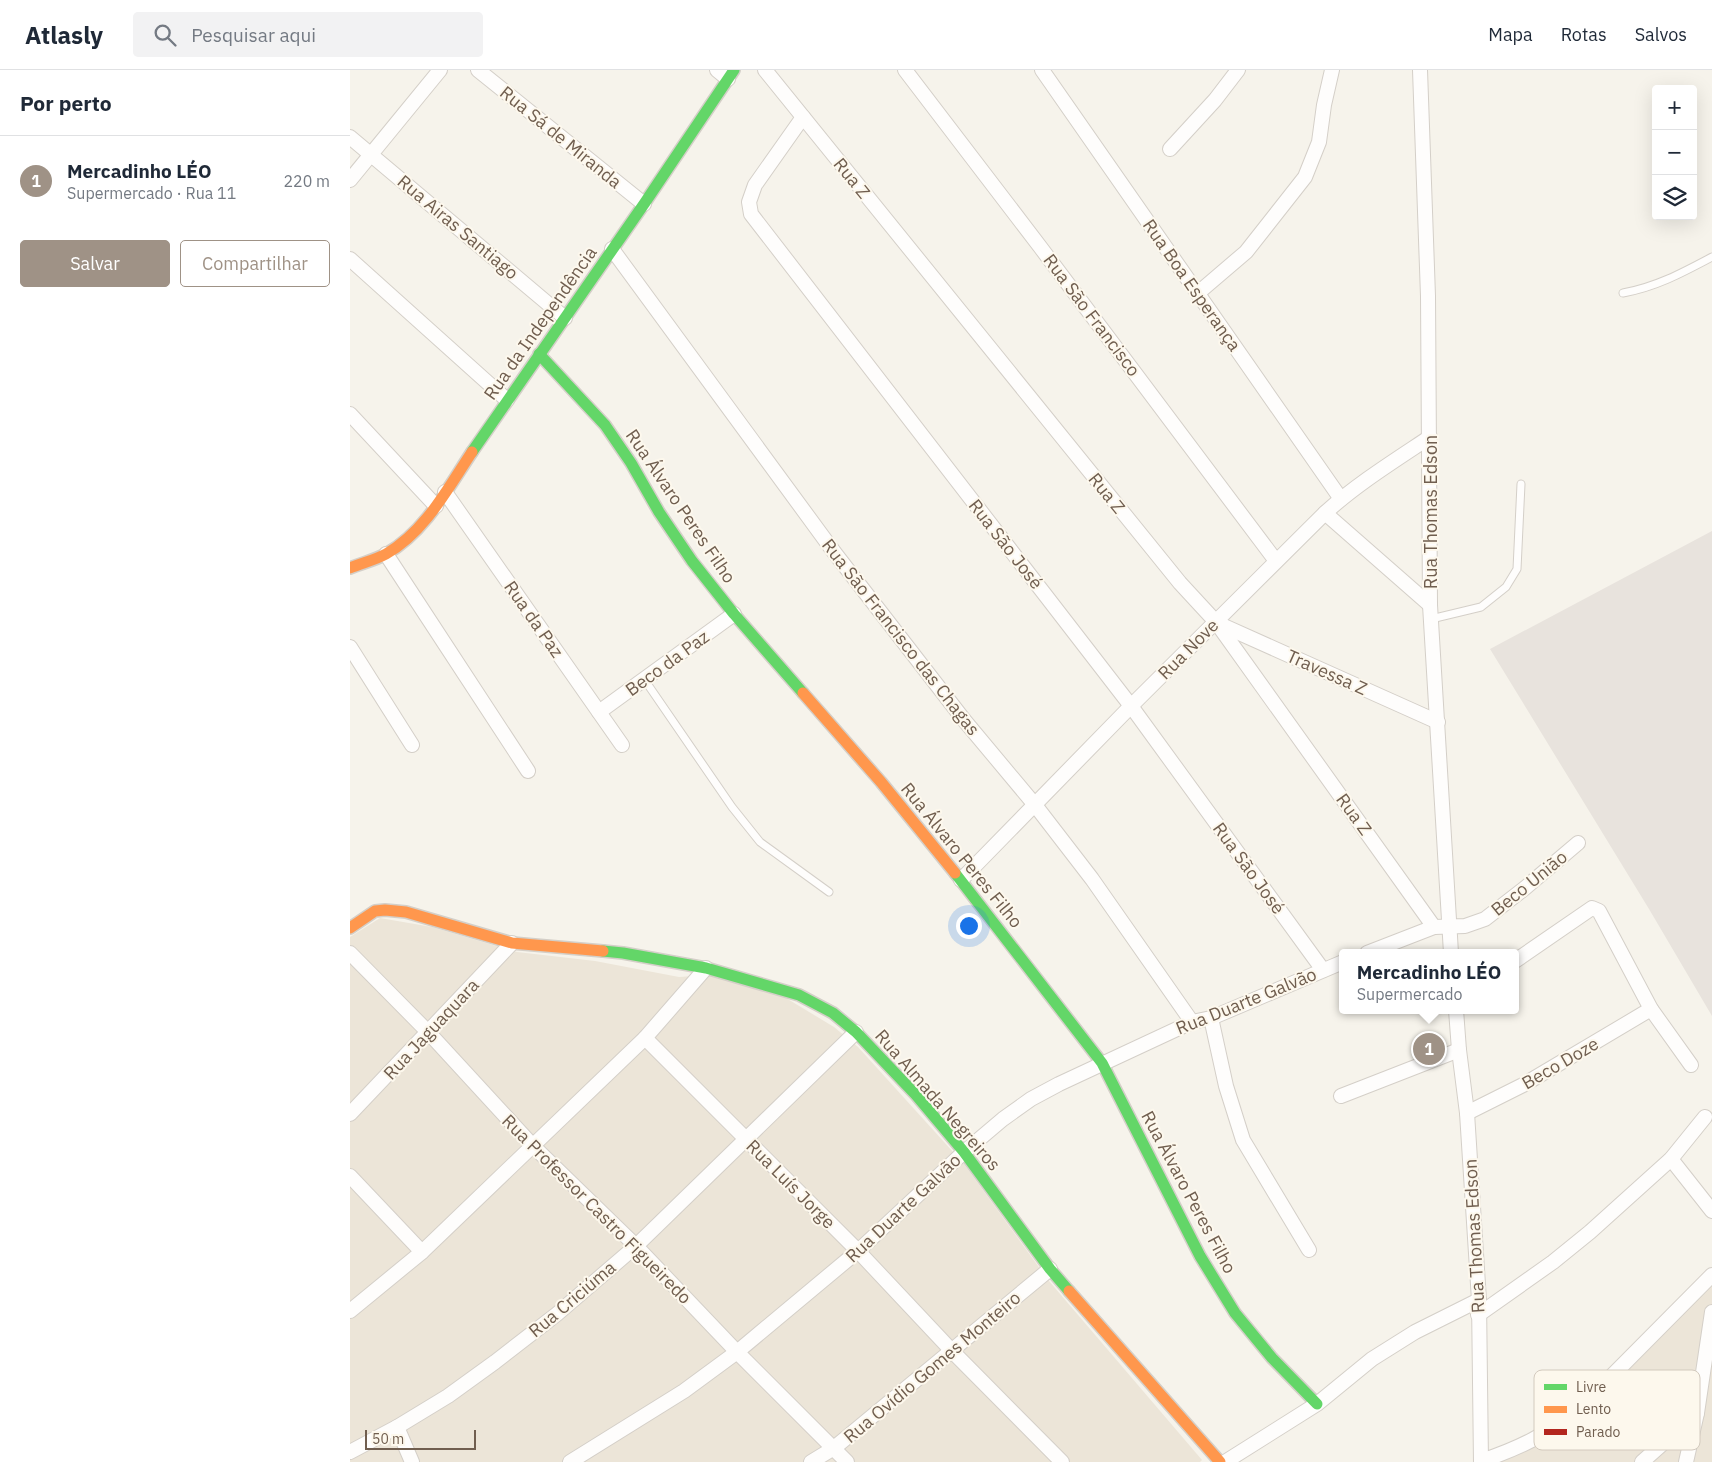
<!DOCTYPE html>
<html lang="pt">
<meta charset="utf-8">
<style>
body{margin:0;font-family:"IBM Plex Sans",sans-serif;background:#f2f2f3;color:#1f2937}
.controls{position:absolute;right:15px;top:15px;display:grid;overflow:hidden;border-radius:5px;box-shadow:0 5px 20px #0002}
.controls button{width:45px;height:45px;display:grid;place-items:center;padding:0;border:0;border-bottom:1px solid #e0e1e3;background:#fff;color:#1f2937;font:25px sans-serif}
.scale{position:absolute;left:15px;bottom:12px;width:111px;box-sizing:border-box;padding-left:5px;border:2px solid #705e4f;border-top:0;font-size:14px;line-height:18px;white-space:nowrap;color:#705e4f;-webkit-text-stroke:4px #fdf8ed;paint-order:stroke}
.you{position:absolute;left:618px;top:855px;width:18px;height:18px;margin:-12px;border:4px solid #fff;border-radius:50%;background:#1a73e8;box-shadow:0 0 0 8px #1a73e833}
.badge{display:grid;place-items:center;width:32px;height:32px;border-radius:50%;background:#9f9286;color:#fff;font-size:16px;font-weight:700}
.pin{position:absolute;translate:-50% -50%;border:2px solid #fff;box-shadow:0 1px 5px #0006}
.popup{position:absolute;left:989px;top:879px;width:180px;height:65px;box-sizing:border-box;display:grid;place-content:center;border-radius:5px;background:#fff;filter:drop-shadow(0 1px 4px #0005);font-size:16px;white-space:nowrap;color:#747a83}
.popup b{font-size:19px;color:#1f2937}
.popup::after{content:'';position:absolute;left:50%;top:100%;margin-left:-10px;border:10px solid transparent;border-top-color:#fff}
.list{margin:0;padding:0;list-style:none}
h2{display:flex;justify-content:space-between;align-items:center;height:65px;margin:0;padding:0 20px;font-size:21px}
h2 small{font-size:16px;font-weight:400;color:#747a83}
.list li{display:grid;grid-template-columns:32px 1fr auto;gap:15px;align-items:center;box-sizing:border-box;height:90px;padding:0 20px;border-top:1px solid #e0e1e3}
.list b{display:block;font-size:19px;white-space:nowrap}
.list p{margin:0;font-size:16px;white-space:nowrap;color:#747a83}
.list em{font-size:16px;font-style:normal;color:#747a83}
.actions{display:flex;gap:10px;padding:15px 20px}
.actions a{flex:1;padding:11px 0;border:1px solid #9f9286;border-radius:5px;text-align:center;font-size:18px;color:#9f9286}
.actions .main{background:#9f9286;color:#fff}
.icon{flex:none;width:28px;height:28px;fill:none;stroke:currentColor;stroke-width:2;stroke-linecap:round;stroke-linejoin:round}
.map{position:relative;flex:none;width:1362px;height:1392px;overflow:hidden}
header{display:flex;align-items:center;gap:30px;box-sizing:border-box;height:70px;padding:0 25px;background:#fff;border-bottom:1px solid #e0e1e3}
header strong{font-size:24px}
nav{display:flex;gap:28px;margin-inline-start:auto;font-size:18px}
.search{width:350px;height:45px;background:#f2f2f3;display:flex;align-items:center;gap:12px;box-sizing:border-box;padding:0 18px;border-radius:5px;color:#747a83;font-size:19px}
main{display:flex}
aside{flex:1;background:#fff}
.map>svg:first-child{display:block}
.residential{fill:#ece5d8}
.industrial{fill:#e8e3dd}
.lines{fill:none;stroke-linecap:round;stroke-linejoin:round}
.lane-casing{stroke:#d4cfc8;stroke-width:9}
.street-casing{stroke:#d4cfc8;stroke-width:16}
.fast-casing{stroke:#d4cfc8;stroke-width:14}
.slow-casing{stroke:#d4cfc8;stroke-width:14}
.lane{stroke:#fefdfc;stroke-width:7}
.street{stroke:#fefdfc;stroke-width:14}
.fast{stroke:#63d668;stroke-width:11}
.slow{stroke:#ff974d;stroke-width:11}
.labels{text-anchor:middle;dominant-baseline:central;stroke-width:4;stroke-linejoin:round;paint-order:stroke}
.street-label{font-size:18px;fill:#705e4f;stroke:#fdf8ed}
.key{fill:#fdf8ed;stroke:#d3cabe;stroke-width:1}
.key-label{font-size:14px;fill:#705e4f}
</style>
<header>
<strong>Atlasly</strong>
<div class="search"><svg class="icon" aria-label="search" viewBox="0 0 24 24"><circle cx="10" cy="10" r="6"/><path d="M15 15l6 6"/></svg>Pesquisar aqui</div>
<nav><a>Mapa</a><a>Rotas</a><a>Salvos</a></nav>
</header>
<main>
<aside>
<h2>Por perto<small></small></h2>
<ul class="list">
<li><span class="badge">1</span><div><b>Mercadinho LÉO</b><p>Supermercado · Rua 11</p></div><em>220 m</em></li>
</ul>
<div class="actions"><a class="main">Salvar</a><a>Compartilhar</a></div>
</aside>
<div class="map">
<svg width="1362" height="1392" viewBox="0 0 1362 1392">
<rect width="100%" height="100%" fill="#f6f3eb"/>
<g class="residential">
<path d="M30 848 82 857 167 882 245 891 329 907 358 905 431 925 484 957 508 977 614 1094 699 1211 852 1390 850 1392H0V867Z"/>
<path d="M1362 1202V1392H1128L1215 1345Z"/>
</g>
<path class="industrial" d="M1362 461V946L1299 839 1140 579Z"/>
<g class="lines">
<defs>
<g id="lane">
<path d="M1273 223C1306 217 1332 203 1362 187"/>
<path d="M1081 549 1131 537 1156 517 1167 499 1171 414"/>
<path d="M294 609 382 737 410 772 479 822"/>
</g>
<g id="street">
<path d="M128 0 294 134"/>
<path d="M367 0 378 9"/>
<path d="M415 0 830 513 866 552 1084 857"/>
<path d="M555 0 691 178 926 491"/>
<path d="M692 0 991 429"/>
<path d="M1070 0 1078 226 1080 535 1101 883"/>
<path d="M453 47 405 115 399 132 401 144 781 636 973 900"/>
<path d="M0 67 215 248"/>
<path d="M820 79 865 30 888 0"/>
<path d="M0 110 90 0"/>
<path d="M262 179 484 482 614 650 685 735 742 809 842 952"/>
<path d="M0 189 157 330"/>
<path d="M848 223 896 182 955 107 969 72 974 35 982 0"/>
<path d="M0 344 86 436"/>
<path d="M95 422 272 675"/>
<path d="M975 443 1080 535"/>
<path d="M36 484 178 701"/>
<path d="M867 553 1088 652"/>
<path d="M0 577 62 675"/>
<path d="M249 642 384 544"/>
<path d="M611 810 781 636 975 443C1007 414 1044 391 1080 367"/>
<path d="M0 883 79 963 182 1075 286 1176 387 1282 497 1392"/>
<path d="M1017 883 1084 857 1115 856 1135 849 1175 818 1228 773"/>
<path d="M1165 891 1242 838 1249 841 1301 939 1341 995"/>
<path d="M1106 940 1109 980 1117 1043 1129 1230 1131 1392"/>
<path d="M861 948 876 1016 893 1070 959 1180"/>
<path d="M295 968 508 1181 602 1281 712 1392"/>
<path d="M991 1026 1109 980"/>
<path d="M1117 1043 1173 1015 1301 939"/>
<path d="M0 1044 162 873"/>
<path d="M1321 1089 1362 1141"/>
<path d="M0 1106 72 1182"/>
<path d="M0 1241 72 1182 295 968 356 898"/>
<path d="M1128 1245 1203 1192 1240 1162 1321 1089 1355 1047"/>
<path d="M47 1357 62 1392"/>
<path d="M0 1382 47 1357 98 1326 145 1292 207 1244 286 1176 506 962"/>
<path d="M1131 1391C1170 1378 1198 1364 1230 1338L1362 1205"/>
<path d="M220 1392 334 1321 387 1282 508 1181 614 1082 653 1049 681 1029 709 1014 842 952 861 948 993 892"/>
<path d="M461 1392 484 1378 700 1199"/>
<path d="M875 1392 967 1334 1022 1289 1065 1262 1129 1230"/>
<path d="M1292 1392 1347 1343"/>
<path d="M1336 1392 1347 1343 1362 1242"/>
</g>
<g id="fast">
<path d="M189 284 255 355 281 393 309 442 342 491 384 544 453 623"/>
<path d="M122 382 294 134 384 0"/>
<path d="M605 803 752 993 850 1186 885 1243 922 1288 967 1334"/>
<path d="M253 881 273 883 356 898 449 925 483 943 506 962 566 1025 614 1082 700 1199 719 1221"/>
</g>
<g id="slow">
<path d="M0 498C12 493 25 490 36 484 75 462 98 418 122 382"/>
<path d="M453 623 531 712 605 803"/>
<path d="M0 858 25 841 35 840 56 842 162 873 253 881"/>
<path d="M719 1221 870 1392"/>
</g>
</defs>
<use href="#lane" class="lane-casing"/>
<use href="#street" class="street-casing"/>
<use href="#fast" class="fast-casing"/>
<use href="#slow" class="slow-casing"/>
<use href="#lane" class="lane"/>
<use href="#street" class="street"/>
<use href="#fast" class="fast"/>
<use href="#slow" class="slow"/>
</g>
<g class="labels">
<g class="street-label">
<text transform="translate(211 67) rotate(39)">Rua Sá de Miranda</text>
<text transform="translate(502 108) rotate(51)">Rua Z</text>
<text transform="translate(108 157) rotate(40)">Rua Airas Santiago</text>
<text transform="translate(842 215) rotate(55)">Rua Boa Esperança</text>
<text transform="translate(742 245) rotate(53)">Rua São Francisco</text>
<text transform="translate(190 253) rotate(-55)">Rua da Independência</text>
<text transform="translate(757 423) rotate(51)">Rua Z</text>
<text transform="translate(331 436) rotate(56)">Rua Álvaro Peres Filho</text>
<text transform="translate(1080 442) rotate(-90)">Rua Thomas Edson</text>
<text transform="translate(656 474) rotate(52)">Rua São José</text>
<text transform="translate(184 549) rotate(55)">Rua da Paz</text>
<text transform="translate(551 567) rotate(52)">Rua São Francisco das Chagas</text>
<text transform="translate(838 579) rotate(-45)">Rua Nove</text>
<text transform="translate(317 593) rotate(-36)">Beco da Paz</text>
<text transform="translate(977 602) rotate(24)">Travessa Z</text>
<text transform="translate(1004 744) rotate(54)">Rua Z</text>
<text transform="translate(612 785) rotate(51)">Rua Álvaro Peres Filho</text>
<text transform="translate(899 798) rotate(54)">Rua São José</text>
<text transform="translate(1179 813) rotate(-39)">Beco União</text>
<text transform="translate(896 931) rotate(-22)">Rua Duarte Galvão</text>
<text transform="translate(81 959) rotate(-47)">Rua Jaguaquara</text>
<text transform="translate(1210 993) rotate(-30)">Beco Doze</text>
<text transform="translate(588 1030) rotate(49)">Rua Almada Negreiros</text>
<text transform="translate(441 1114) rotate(45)">Rua Luís Jorge</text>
<text transform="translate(839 1122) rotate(62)">Rua Álvaro Peres Filho</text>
<text transform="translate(553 1138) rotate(-43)">Rua Duarte Galvão</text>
<text transform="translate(247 1139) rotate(45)">Rua Professor Castro Figueiredo</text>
<text transform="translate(1124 1166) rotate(-93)">Rua Thomas Edson</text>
<text transform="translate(222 1229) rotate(-40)">Rua Criciúma</text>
<text transform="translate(582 1297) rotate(-40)">Rua Ovídio Gomes Monteiro</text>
</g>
</g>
<rect x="1184" y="1300" width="166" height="80" rx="8" class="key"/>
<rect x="1194" y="1314" width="23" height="6" fill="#63d668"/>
<rect x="1194" y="1336" width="23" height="7" fill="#ff974d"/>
<rect x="1194" y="1359" width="23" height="6" fill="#b3261e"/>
<g class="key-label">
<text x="1226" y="1322">Livre</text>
<text x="1226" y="1344">Lento</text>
<text x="1226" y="1367">Parado</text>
</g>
</svg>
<div class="controls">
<button>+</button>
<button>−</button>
<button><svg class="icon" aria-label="layers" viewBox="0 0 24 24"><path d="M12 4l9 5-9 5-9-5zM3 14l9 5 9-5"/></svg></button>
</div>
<div class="scale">50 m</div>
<div class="you"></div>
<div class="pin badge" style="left:1079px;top:979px">1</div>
<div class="popup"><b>Mercadinho LÉO</b>Supermercado</div>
</div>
</main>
